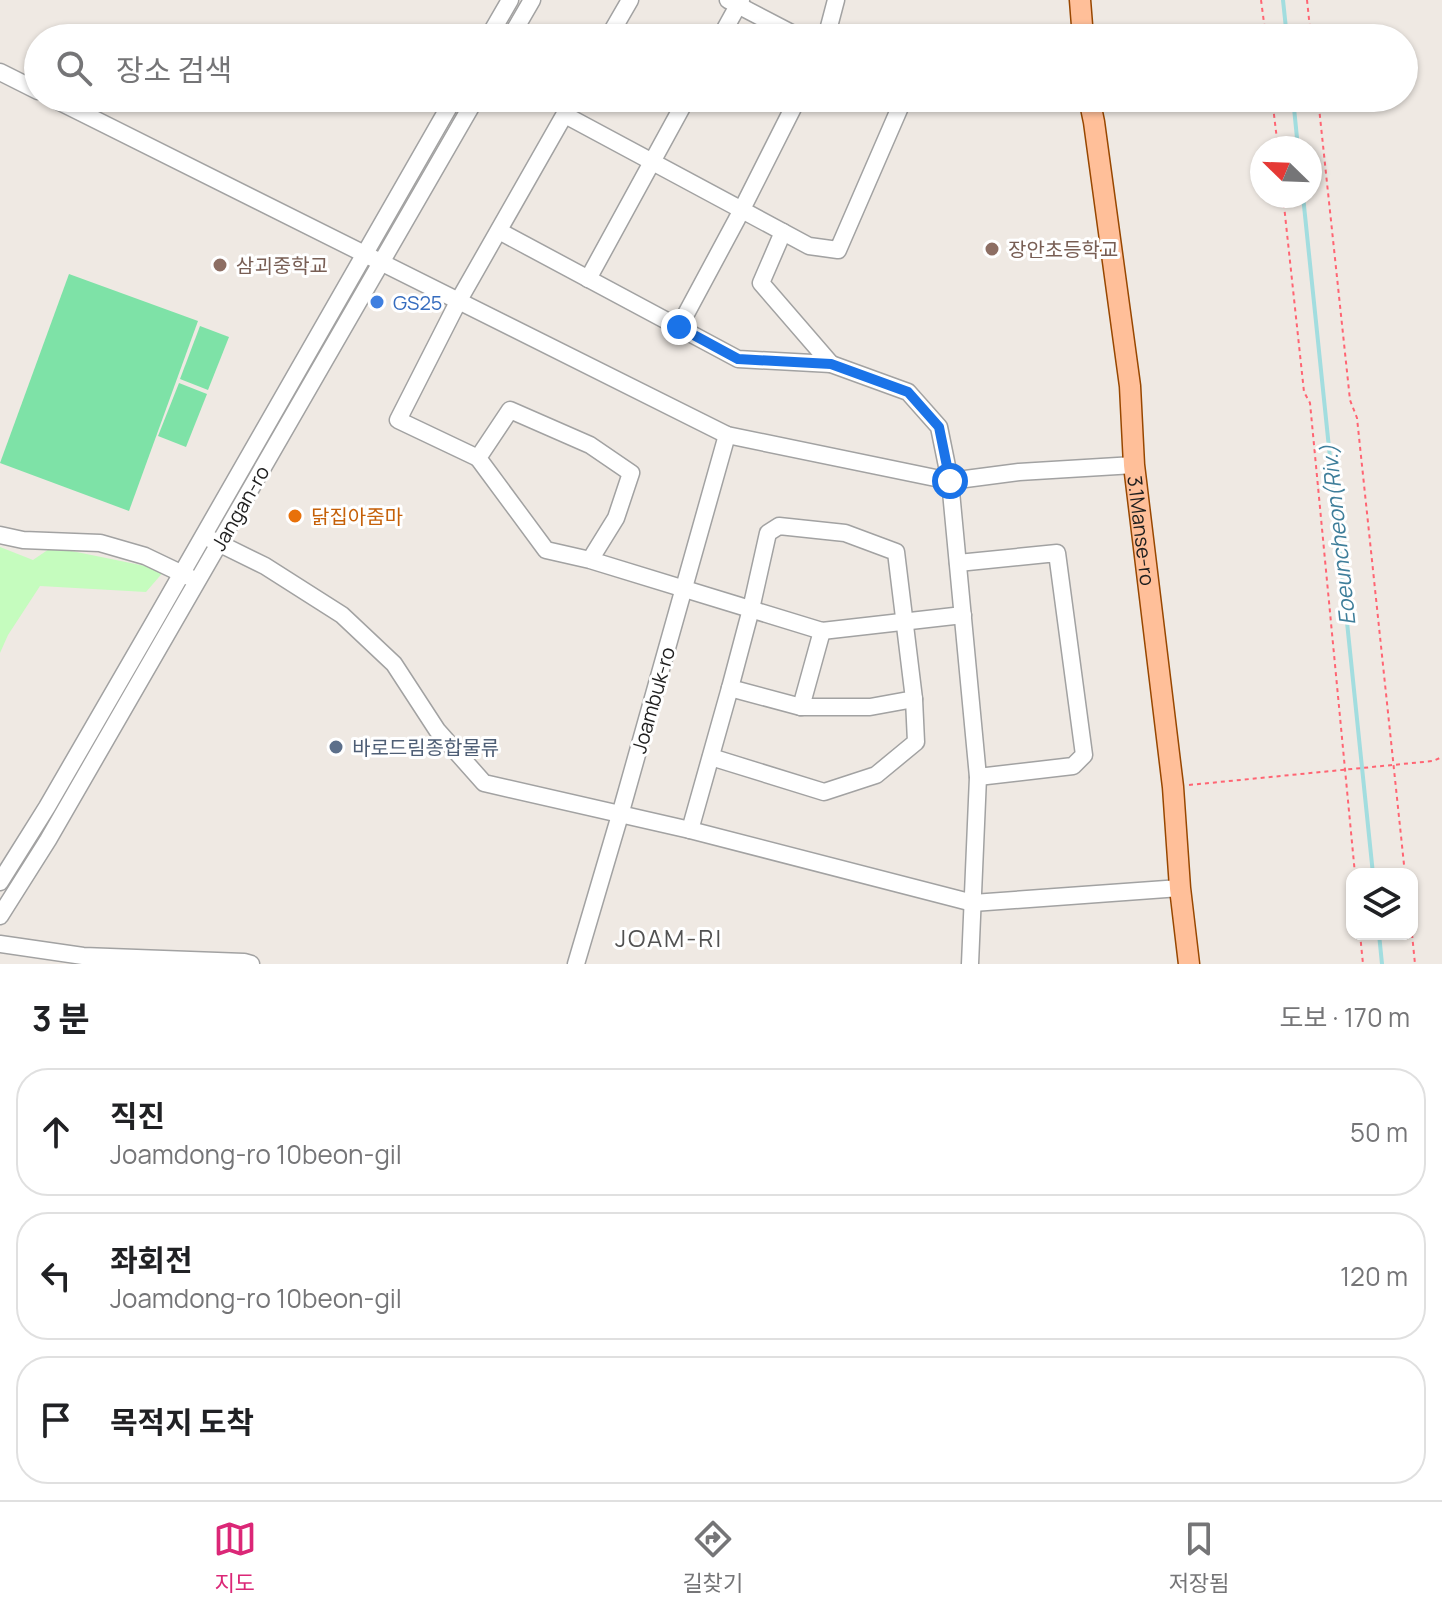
<!DOCTYPE html>
<html lang="ko">
<meta charset="utf-8">
<style>
body{margin:0;font-family:Manrope,"Noto Sans KR",sans-serif;background:#f2f2f2;color:#202124}
.controls{position:absolute;right:24px;bottom:24px;display:grid;overflow:hidden;border-radius:16px;box-shadow:0 2px 6px #0004}
.controls button{width:72px;height:72px;display:grid;place-items:center;padding:0;border:0;border-bottom:2px solid #e0e0e0;background:#fff;color:#202124;font:40px sans-serif}
.compass{position:absolute;left:1250px;top:136px;width:72px;height:72px;border-radius:50%;background:#fff;box-shadow:0 2px 6px #0004;rotate:293deg}
.stop{position:absolute;width:24px;height:24px;margin:-18px;border:6px solid #1a73e8;border-radius:50%;background:#fff}
.stop.end{background:#1a73e8;border-color:#fff;box-shadow:0 2px 8px #0008}
.list{margin:0;padding:0;list-style:none}
h2{display:flex;justify-content:space-between;align-items:center;height:104px;margin:0;padding:0 32px;font-size:34px}
h2 small{font-size:26px;font-weight:400;color:#757577}
.list li{display:grid;grid-template-columns:52px 1fr auto;gap:24px;align-items:center;box-sizing:border-box;height:128px;margin:0 16px 16px;padding:0 16px;border:2px solid #e0e0e0;border-radius:32px}
.list b{display:block;font-size:30px;white-space:nowrap}
.list p{margin:0;font-size:26px;white-space:nowrap;color:#757577}
.list em{font-size:26px;font-style:normal;color:#757577}
.icon{flex:none;width:44px;height:44px;fill:none;stroke:currentColor;stroke-width:2;stroke-linecap:round;stroke-linejoin:round}
.map{position:relative;flex:none;width:1442px;height:964px;overflow:hidden}
.search{position:absolute;background:#fff;box-shadow:0 2px 6px #0004;left:24px;right:24px;top:24px;height:88px;display:flex;align-items:center;gap:20px;box-sizing:border-box;padding:0 28px;border-radius:44px;color:#757577;font-size:30px}
.sheet{height:536px;background:#fff}
nav{display:flex;justify-content:space-around;align-items:center;box-sizing:border-box;height:112px;border-top:2px solid #e0e0e0;background:#fff;font-size:22px;color:#757577}
nav a{display:grid;justify-items:center;gap:4px}
nav .on{color:#db2777}
.map>svg:first-child{display:block}
.park{fill:#c5fcbe}
.pitch{fill:#7ee2a7}
.lines{fill:none;stroke-linecap:round;stroke-linejoin:round}
.stream{stroke:#a2dddf;stroke-width:4}
.minor-casing{stroke:#a2a2a2;stroke-width:19}
.major-casing{stroke:#984700;stroke-width:23}
.path{stroke:#ff6573;stroke-width:2;stroke-dasharray:4 4;stroke-linecap:butt}
.minor{stroke:#fff;stroke-width:16}
.major{stroke:#ffbf99;stroke-width:20}
.route{stroke:#1a73e8;stroke-width:10}
.education-dot{fill:#8d6e63;stroke:#fff;stroke-width:3}
.shop-dot{fill:#3f7fe0;stroke:#fff;stroke-width:3}
.food-dot{fill:#e8710a;stroke:#fff;stroke-width:3}
.service-dot{fill:#5c6f8a;stroke:#fff;stroke-width:3}
.labels{text-anchor:middle;dominant-baseline:central;stroke-width:6;stroke-linejoin:round;paint-order:stroke}
.education-label{font-size:20px;fill:#785e54;stroke:#fff;text-anchor:start}
.shop-label{font-size:20px;fill:#366cbe;stroke:#fff;text-anchor:start}
.street-label{font-size:20px;fill:#1e1e1e;stroke:#fff}
.food-label{font-size:20px;fill:#c56008;stroke:#fff;text-anchor:start}
.service-label{font-size:20px;fill:#4e5e75;stroke:#fff;text-anchor:start}
.water-label{font-size:22px;font-style:italic;fill:#3e7e9a;stroke:#fff}
.quarter-label{font-size:24px;letter-spacing:2px;fill:#515151;stroke:#fff}
</style>
<div class="map">
<svg width="1442" height="964" viewBox="0 0 1442 964">
<rect width="100%" height="100%" fill="#efe9e3"/>
<path class="park" d="M0 547 33 560 52 547 165 570 146 592 40 586 8 635 0 653Z"/>
<g class="pitch">
<path d="M69 274 198 321 129 511 0 463Z"/>
<path d="M200 326 229 337 208 390 180 379Z"/>
<path d="M179 383 207 394 186 447 158 436Z"/>
</g>
<g class="lines">
<g class="stream">
<path d="M1283 0 1287 38"/>
<path d="M1293 98 1298 148"/>
<path d="M1303 196 1373 874"/>
<path d="M1379 934 1382 964"/>
</g>
<defs>
<g id="minor">
<path d="M728 0 801 38"/>
<path d="M488 38 510 0"/>
<path d="M510 38 532 0"/>
<path d="M608 38 630 0"/>
<path d="M720 38 741 0"/>
<path d="M826 38 836 0"/>
<path d="M0 72 38 91"/>
<path d="M52 98 727 435 950 481 1019 472 1134 465"/>
<path d="M565 115 809 246 838 250 904 98"/>
<path d="M499 231 738 359 831 364 908 392 939 427 950 481 978 777 970 964"/>
<path d="M783 232 761 283 831 364"/>
<path d="M588 279 687 98"/>
<path d="M679 327 737 219 798 98"/>
<path d="M478 458 398 420 459 300 574 98"/>
<path d="M779 526 845 533 896 552 914 699 870 707H801L730 688 751 609 768 533Z"/>
<path d="M0 535 23 540 100 543 145 556 189 577"/>
<path d="M204 536 265 566 342 615 394 664 437 730 484 783 690 830 973 903 1180 888"/>
<path d="M590 560 616 518 631 473 590 445 510 410 478 458 546 550 590 560 822 631 963 615"/>
<path d="M958 563 1057 553 1084 755 1073 766 978 777"/>
<path d="M801 707 822 631"/>
<path d="M711 757 824 792 876 775 916 742 914 699"/>
<path d="M690 830 730 688"/>
<path d="M0 882 47 807 154 622 454 98"/>
<path d="M0 916 48 840 476 98"/>
<path d="M0 944 83 956 244 962 251 964"/>
<path d="M576 964 620 815 727 435"/>
</g>
<g id="major">
<path d="M1080 0 1083 38"/>
<path id="s1" d="M1089 98 1094 122 1130 386 1134 465 1173 787 1180 888 1189 964"/>
</g>
</defs>
<use href="#minor" class="minor-casing"/>
<use href="#major" class="major-casing"/>
<g class="path">
<path d="M1261 0 1266 38"/>
<path d="M1307 0 1311 38"/>
<path d="M1272 98 1278 148"/>
<path d="M1318 98 1350 400 1357 418 1405 874"/>
<path d="M1283 196 1304 392 1310 403 1355 874"/>
<path d="M1189 785 1433 761 1442 757"/>
<path d="M1360 934 1363 964"/>
<path d="M1412 934 1415 964"/>
</g>
<use href="#minor" class="minor"/>
<use href="#major" class="major"/>
</g>
<g class="lines">
<path class="route" d="M679 327 738 359 831 364 908 392 939 427 950 481"/>
</g>
<g class="education-dot">
<circle cx="992" cy="249" r="8"/>
<circle cx="220" cy="265" r="8"/>
</g>
<circle class="shop-dot" cx="377" cy="302" r="8"/>
<circle class="food-dot" cx="295" cy="516" r="8"/>
<circle class="service-dot" cx="336" cy="747" r="8"/>
<g class="labels">
<g class="education-label">
<text x="1008" y="249">장안초등학교</text>
<text x="236" y="265">삼괴중학교</text>
</g>
<g class="shop-label">
<text x="393" y="302">GS25</text>
</g>
<g class="street-label">
<text transform="translate(240 508) rotate(-60)">Jangan-ro</text>
<text stroke="none"><textPath href="#s1" startOffset="436">3.1Manse-ro</textPath></text>
<text transform="translate(653 700) rotate(-74)">Joambuk-ro</text>
</g>
<g class="food-label">
<text x="311" y="516">닭집아줌마</text>
</g>
<g class="service-label">
<text x="352" y="747">바로드림종합물류</text>
</g>
<g class="water-label">
<text transform="translate(1338 535) rotate(-96)">Eoeuncheon(Riv.)</text>
</g>
<g class="quarter-label">
<text x="669" y="937">JOAM-RI</text>
</g>
</g>
</svg>
<div class="controls">
<button><svg class="icon" aria-label="layers" viewBox="0 0 24 24"><path d="M12 4l9 5-9 5-9-5zM3 14l9 5 9-5"/></svg></button>
</div>
<svg class="compass" viewBox="-18 -18 36 36"><path d="M0-13l5 13h-10z" fill="#e53935"/><path d="M0 13l5-13h-10z" fill="#757577"/></svg>
<div class="stop" style="left:950px;top:481px"></div>
<div class="stop end" style="left:679px;top:327px"></div>
<div class="search"><svg class="icon" aria-label="search" viewBox="0 0 24 24"><circle cx="10" cy="10" r="6"/><path d="M15 15l6 6"/></svg>장소 검색</div>
</div>
<section class="sheet">
<h2>3 분<small>도보 · 170 m</small></h2>
<ul class="list">
<li><svg class="icon" aria-label="ahead" viewBox="0 0 24 24"><path d="M12 20V5M6 11l6-6 6 6"/></svg><div><b>직진</b><p>Joamdong-ro 10beon-gil</p></div><em>50 m</em></li>
<li><svg class="icon" aria-label="left" viewBox="0 0 24 24"><path d="M17 20v-9H6M10 6l-5 5 5 5"/></svg><div><b>좌회전</b><p>Joamdong-ro 10beon-gil</p></div><em>120 m</em></li>
<li><svg class="icon" aria-label="arrive" viewBox="0 0 24 24"><path d="M6 21V4h12l-3 4 3 4H6"/></svg><div><b>목적지 도착</b></div></li>
</ul>
</section>
<nav>
<a class="on"><svg class="icon" aria-label="map" viewBox="0 0 24 24"><path d="M3 6l6-2 6 2 6-2v14l-6 2-6-2-6 2zM9 4v14M15 6v14"/></svg>지도</a>
<a><svg class="icon" aria-label="directions" viewBox="0 0 24 24"><path d="M12 3l9 9-9 9-9-9zM9 14v-3h6M13 9l2 2-2 2"/></svg>길찾기</a>
<a><svg class="icon" aria-label="saved" viewBox="0 0 24 24"><path d="M7 4h10v16l-5-4-5 4z"/></svg>저장됨</a>
</nav>
